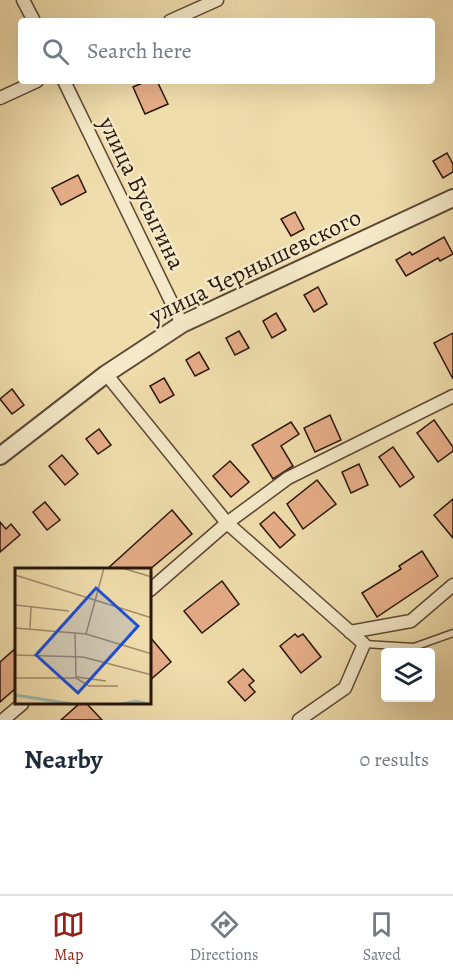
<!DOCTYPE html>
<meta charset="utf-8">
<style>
body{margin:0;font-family:Alegreya,serif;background:#f2f2f3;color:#1f2937}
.controls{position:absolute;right:18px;bottom:18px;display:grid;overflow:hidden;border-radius:6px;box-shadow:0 6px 24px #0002}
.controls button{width:54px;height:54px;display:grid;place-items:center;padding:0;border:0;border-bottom:2px solid #e0e1e3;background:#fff;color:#1f2937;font:30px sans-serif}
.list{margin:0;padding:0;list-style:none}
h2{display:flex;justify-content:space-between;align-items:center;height:78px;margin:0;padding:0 24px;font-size:26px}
h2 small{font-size:20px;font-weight:400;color:#747a83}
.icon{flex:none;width:33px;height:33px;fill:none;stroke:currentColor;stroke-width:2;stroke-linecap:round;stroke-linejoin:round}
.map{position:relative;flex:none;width:453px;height:720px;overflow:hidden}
.search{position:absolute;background:#fff;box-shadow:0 6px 24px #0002;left:18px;right:18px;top:18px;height:66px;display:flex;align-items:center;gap:15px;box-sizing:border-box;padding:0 21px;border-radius:6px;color:#747a83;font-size:22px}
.sheet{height:174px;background:#fff}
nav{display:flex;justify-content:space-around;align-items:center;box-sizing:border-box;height:84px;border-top:2px solid #e0e1e3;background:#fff;font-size:16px;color:#747a83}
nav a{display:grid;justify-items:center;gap:3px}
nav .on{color:#8f2418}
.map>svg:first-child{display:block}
.building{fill:#e5ad87;stroke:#29160d;stroke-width:1.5}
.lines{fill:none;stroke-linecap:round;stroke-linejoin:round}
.service-casing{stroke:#5b4835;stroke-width:9}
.minor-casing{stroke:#5b4835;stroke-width:15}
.tertiary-casing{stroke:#5b4835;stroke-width:20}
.service{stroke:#f5e9c9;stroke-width:6}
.minor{stroke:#f5e9c9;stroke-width:12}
.tertiary{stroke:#f5e9c9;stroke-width:16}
.labels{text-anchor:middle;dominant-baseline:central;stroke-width:5;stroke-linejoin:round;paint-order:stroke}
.street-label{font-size:24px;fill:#29160d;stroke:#f5e9c9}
.inset-river{fill:none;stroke:#9bbbb0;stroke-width:3}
.inset-road{fill:none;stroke:#a08d6c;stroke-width:1.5}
.view{fill:#1d4ed8;fill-opacity:0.15;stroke:#1d4ed8;stroke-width:3}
.inset-edge{fill:none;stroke:#29160d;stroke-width:3}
</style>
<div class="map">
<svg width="453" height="720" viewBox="0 0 453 720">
<rect width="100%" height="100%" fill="#f0ddac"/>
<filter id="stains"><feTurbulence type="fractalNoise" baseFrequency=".00333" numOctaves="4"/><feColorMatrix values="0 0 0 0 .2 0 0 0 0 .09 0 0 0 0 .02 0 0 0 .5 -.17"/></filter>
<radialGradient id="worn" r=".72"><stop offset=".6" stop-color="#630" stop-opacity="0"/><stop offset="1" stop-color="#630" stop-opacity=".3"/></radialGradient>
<g class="building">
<path d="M147 81H157L168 104 145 114 133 87Z"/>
<path d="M447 153 453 164V172L443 178 433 161Z"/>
<path d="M78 175 86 192 61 205 52 188Z"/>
<path d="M295 212 304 229 291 236 281 219Z"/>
<path d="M444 237 453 254 440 261 438 258 406 276 396 260 410 252 412 255Z"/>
<path d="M318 287 327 304 314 312 304 295Z"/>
<path d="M276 313 286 330 272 338 263 321Z"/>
<path d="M239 331 249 348 235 355 226 338Z"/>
<path d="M453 333V379L434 343Z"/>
<path d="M199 352 209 369 195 376 186 360Z"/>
<path d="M164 378 174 395 160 403 150 386Z"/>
<path d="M12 389 24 405 12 414 0 399Z"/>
<path d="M330 415 341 440 315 452 304 428Z"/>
<path d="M434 420 453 447V451L438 462 417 433Z"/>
<path d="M291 422 299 434 281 446 293 466 273 479 252 445Z"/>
<path d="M99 429 111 445 98 454 86 439Z"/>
<path d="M393 447 414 477 400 487 379 457Z"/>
<path d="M62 455 78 474 65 485 49 466Z"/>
<path d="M230 461 249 482 231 497 213 476Z"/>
<path d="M359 464 368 485 351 493 342 472Z"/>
<path d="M317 480 336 504 303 529 287 504Z"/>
<path d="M453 499V538L434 515Z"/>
<path d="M45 502 60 520 47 530 33 512Z"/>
<path d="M172 510 192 534 149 570H106Z"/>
<path d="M274 512 295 535 280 548 260 524Z"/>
<path d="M0 522 6 529 11 524 20 535 0 552Z"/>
<path d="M422 551 438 576 377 617 362 593 401 569 399 566Z"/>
<path d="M222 581 239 604 202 633 184 611Z"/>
<path d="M295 634 298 637 303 634 321 657 301 673 280 646Z"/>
<path d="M150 637 171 662 150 680Z"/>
<path d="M16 648V688L0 702V662Z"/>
<path d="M243 669 254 681 249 685 255 692 245 701 228 682Z"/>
<path d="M79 704H87L102 720H61Z"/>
</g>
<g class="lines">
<defs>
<path id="service" d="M364 644 414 647 453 633"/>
<g id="minor">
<path d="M23 0 34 21"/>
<path d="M170 21 217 0"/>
<path d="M64 81 182 324"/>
<path d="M0 98 37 81"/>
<path d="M106 374 227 523 364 644 345 688 299 720"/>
<path d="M150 590 227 523 288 478 453 396"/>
<path d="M350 632 411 621 453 585"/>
<path d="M3 720 22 704"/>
</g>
<path id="tertiary" d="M0 456 106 374 182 324 453 198"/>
</defs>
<use href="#service" class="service-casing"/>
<use href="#minor" class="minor-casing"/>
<use href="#tertiary" class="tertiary-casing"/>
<use href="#service" class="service"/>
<use href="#minor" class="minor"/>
<use href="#tertiary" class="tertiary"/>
</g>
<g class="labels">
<g class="street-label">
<text transform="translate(142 193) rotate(64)">улица Бусыгина</text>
<text transform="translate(255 266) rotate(-26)">улица Чернышевского</text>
</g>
</g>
<g transform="translate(15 568)">
<rect width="136" height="136" fill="#f0ddac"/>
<path class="inset-river" d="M0 127 57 136M106 136 121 133 133 136"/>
<path class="inset-road" d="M107 0 137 9M0 7 137 50M0 37 54 43M0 60 71 66 137 86M15 61 16 39M60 64 61 110M71 66 89 0M0 87 68 89 137 107M62 109 91 113M0 110H61M61 110 74 118H103"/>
<path class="view" d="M81 20 123 58 63 125 21 87Z"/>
<rect width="136" height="136" class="inset-edge"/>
</g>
<rect width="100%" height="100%" filter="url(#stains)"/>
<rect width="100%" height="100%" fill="url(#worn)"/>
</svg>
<div class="controls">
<button><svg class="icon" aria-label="layers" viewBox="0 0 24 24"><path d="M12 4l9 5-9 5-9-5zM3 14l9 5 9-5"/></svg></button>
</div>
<div class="search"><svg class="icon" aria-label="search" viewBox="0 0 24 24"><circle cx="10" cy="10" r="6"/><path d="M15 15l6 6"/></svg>Search here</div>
</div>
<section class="sheet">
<h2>Nearby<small>0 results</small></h2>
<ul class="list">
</ul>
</section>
<nav>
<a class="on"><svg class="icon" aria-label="map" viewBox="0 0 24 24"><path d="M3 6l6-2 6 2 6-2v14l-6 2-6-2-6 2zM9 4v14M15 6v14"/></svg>Map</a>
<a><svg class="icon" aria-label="directions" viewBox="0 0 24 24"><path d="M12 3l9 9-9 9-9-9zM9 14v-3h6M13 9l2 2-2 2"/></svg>Directions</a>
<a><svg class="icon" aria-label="saved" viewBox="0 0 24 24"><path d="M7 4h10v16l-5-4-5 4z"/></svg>Saved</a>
</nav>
